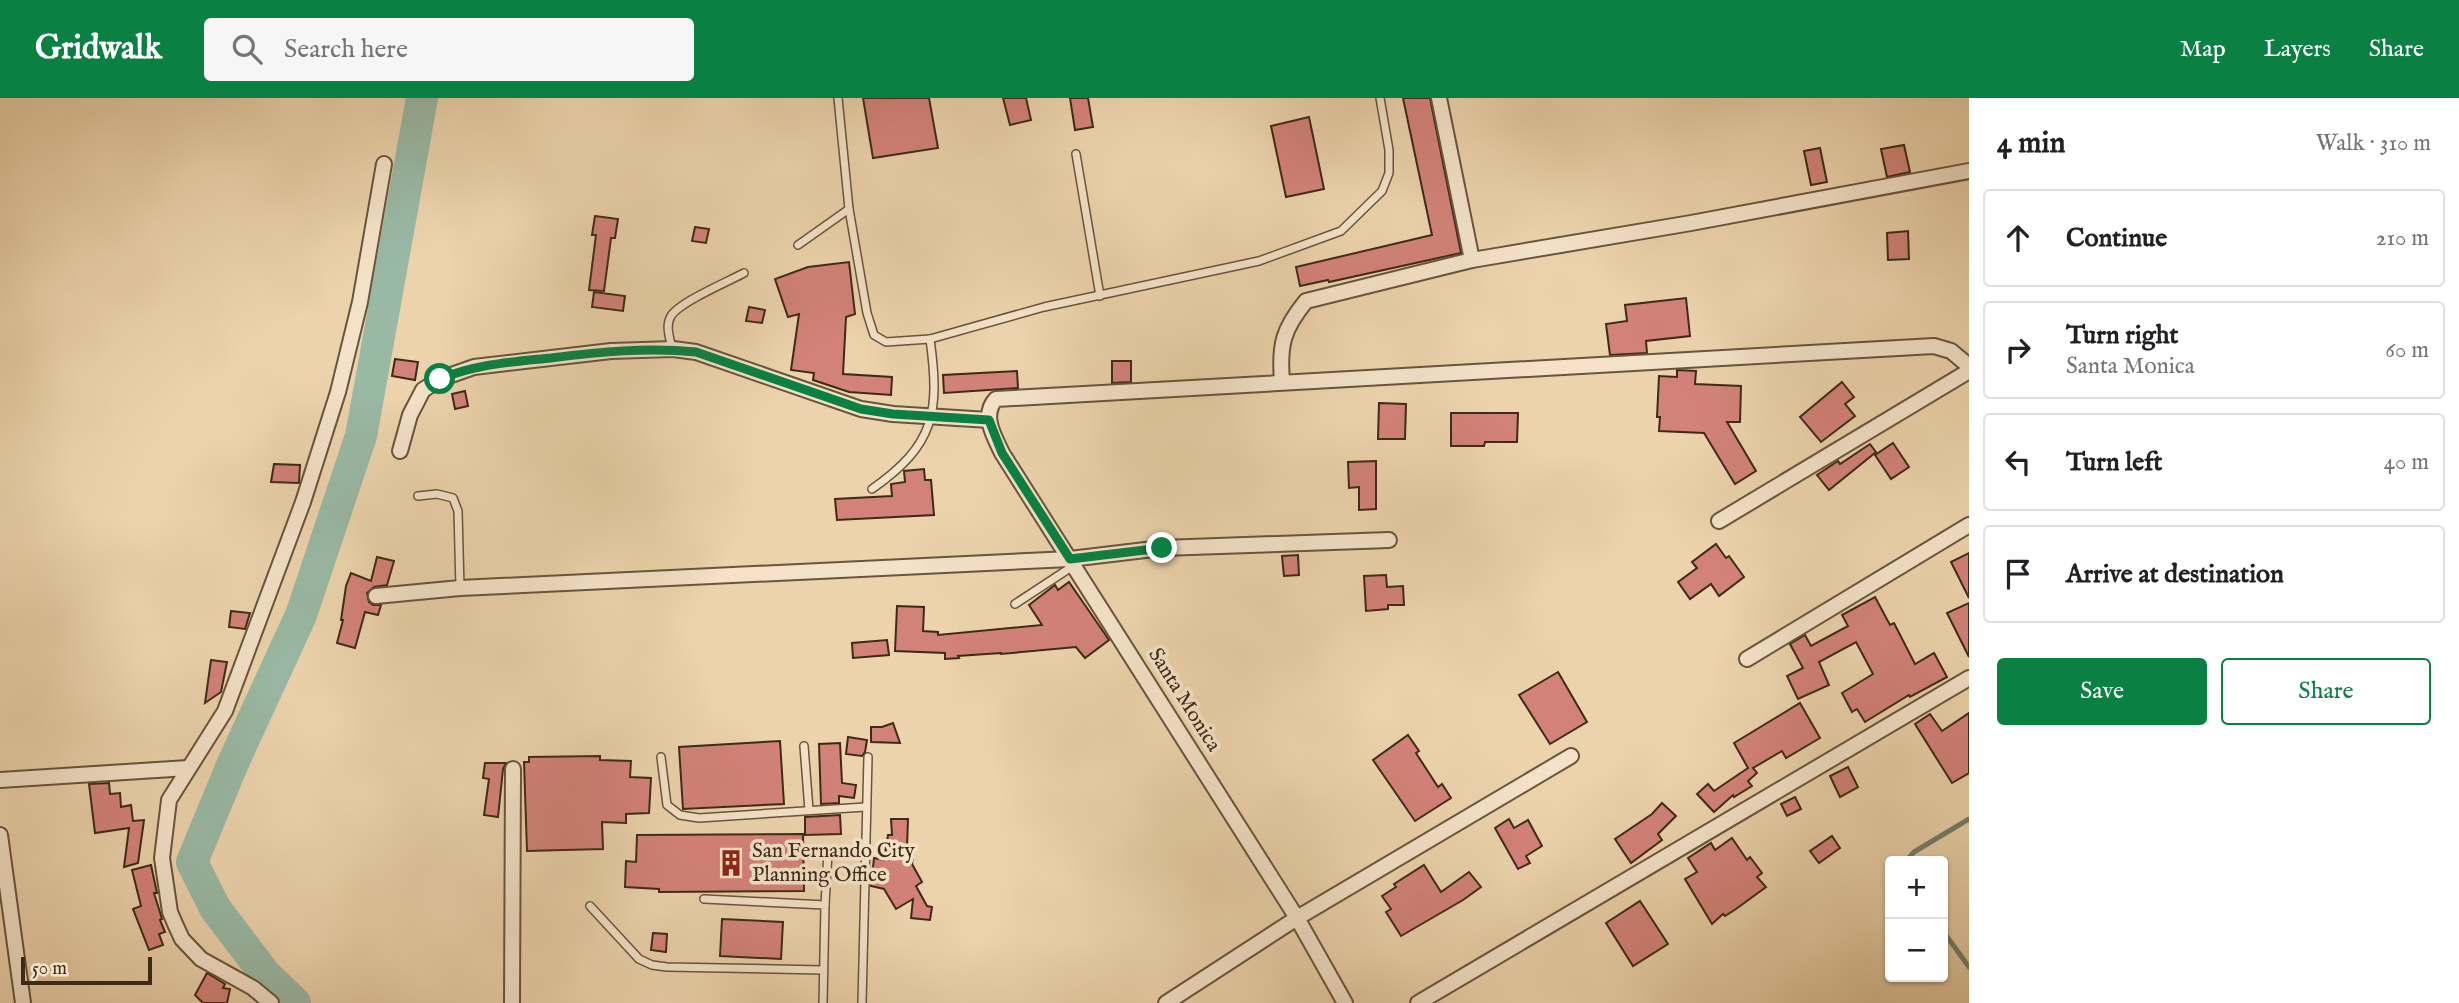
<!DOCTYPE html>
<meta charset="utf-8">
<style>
body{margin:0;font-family:"IM FELL English",serif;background:#f6f6f6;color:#202124}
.controls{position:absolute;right:21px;bottom:21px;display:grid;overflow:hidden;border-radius:7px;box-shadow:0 2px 5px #0004}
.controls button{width:63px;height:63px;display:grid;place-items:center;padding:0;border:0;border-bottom:2px solid #e0e0e0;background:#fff;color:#202124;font:35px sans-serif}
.scale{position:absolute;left:21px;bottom:18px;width:131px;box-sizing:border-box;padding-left:7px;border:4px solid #3d2a17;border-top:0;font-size:19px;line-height:24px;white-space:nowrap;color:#3d2a17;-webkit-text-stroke:5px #f3e2c8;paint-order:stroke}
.stop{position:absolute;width:21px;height:21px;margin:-16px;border:5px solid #0b8043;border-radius:50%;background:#fff}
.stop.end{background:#0b8043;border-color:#fff;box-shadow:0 2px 7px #0008}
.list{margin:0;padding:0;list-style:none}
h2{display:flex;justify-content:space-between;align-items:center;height:91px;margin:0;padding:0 28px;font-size:30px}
h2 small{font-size:23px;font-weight:400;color:#757577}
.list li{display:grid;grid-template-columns:46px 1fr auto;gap:21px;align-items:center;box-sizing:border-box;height:98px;margin:0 14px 14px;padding:0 14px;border:2px solid #e0e0e0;border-radius:7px}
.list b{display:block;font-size:26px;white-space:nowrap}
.list p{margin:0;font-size:23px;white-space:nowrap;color:#757577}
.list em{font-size:23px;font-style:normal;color:#757577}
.actions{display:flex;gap:14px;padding:21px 28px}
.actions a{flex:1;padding:16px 0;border:2px solid #0b8043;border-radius:7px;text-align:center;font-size:24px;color:#0b8043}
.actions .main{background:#0b8043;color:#fff}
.icon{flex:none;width:38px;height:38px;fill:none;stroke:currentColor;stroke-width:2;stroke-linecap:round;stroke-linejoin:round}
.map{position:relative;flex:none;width:1969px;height:905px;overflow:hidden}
header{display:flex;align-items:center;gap:42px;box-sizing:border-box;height:98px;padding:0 35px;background:#0b8043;color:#fff}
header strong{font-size:33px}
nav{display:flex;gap:38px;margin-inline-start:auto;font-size:24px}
.search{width:490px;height:63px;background:#f6f6f6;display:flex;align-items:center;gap:18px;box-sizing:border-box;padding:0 24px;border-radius:7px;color:#757577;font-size:26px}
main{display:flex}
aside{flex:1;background:#fff}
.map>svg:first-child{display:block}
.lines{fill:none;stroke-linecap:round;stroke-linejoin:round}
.stream{stroke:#74806c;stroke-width:5}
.river{stroke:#99b9a5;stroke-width:32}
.building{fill:#d38279;stroke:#3d2a17;stroke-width:2}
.lane-casing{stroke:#69543c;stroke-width:10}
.street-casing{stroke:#69543c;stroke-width:18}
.lane{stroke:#f3e2c8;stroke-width:7}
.street{stroke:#f3e2c8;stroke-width:14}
.route{stroke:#0b8043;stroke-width:9}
.labels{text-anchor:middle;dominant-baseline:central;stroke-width:7;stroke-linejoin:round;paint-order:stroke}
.street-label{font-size:21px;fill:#3d2a17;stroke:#f3e2c8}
.poi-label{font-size:21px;fill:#3d2a17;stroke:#f3e2c8;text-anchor:start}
</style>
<header>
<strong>Gridwalk</strong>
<div class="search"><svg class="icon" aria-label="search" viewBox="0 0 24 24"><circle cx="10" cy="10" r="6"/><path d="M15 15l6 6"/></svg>Search here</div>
<nav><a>Map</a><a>Layers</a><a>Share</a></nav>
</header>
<main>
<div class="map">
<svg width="1969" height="905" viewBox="0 0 1969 905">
<rect width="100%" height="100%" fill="#ecd3ab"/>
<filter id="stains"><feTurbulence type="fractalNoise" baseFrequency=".00286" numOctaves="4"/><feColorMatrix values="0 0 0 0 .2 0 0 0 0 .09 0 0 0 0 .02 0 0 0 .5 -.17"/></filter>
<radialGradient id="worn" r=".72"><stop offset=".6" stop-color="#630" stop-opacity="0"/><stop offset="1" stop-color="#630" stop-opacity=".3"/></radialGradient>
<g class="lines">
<g class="stream">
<path d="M1906 763 1914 754 1969 721"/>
<path d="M1943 833 1969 869"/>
</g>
<path class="river" d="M295 905 265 876 215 810 192 764 233 665 301 517 361 338 422 0"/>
</g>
<g class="building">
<path d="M863 0H929L938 50 873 60Z"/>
<path d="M1003 0H1026L1031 22 1010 27Z"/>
<path d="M1070 0H1088L1093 29 1075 32Z"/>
<path d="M1403 0H1430L1461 155 1329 184 1328 182 1300 188 1296 169 1432 137Z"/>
<path d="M1309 19 1324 91 1286 99 1271 28Z"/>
<path d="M1904 47 1910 74 1887 79 1881 51Z"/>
<path d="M1820 50 1827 84 1811 87 1804 53Z"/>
<path d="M595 118 618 121 615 140H611L604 193 589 192 596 137H592Z"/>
<path d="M695 129 709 131 706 145 692 143Z"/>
<path d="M1908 133 1909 161 1888 162 1887 135Z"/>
<path d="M849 164 855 216 846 219 843 276 892 279 891 297 849 294 813 282 814 275 791 272 799 216 788 219 775 181 808 169Z"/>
<path d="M594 194 625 198 623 213 592 209Z"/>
<path d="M1686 200 1690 238 1646 243 1647 255 1610 257 1606 226 1627 223 1625 207Z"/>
<path d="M749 209 765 212 762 225 746 223Z"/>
<path d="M395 261 418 264 415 282 392 278Z"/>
<path d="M1112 263H1131V284L1112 285Z"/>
<path d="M1677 272 1696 273 1695 286 1741 288 1740 324H1727L1756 373 1735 386 1704 335 1659 333 1660 319H1657L1659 278 1677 279Z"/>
<path d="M1017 273 1018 290 944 295 943 277Z"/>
<path d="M1842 284 1854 299 1845 306 1855 318 1821 344 1800 319Z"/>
<path d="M465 293 468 308 455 311 452 296Z"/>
<path d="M1379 305 1406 306 1405 341H1378Z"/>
<path d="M1451 315H1518L1517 344H1485L1484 348H1451Z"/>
<path d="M1893 345 1909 369 1891 381 1875 357Z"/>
<path d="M1870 346 1876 354 1829 392 1817 377 1838 363 1840 366Z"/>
<path d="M1376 363V411L1359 412V389L1349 390 1348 364Z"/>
<path d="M274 366 300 367 299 385 271 384Z"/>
<path d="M924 371 925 382H931L934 417 837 422 835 401 892 398 891 386 905 384 904 373Z"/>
<path d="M1716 446 1726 460 1729 458 1744 479 1719 498 1711 486 1690 501 1678 484 1697 470 1692 464Z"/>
<path d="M1969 455V500L1951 464Z"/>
<path d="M1298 457 1299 477 1284 478 1282 458Z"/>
<path d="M377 459 394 463 387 487 374 489 367 495 369 504 373 507H381L378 517 365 514 355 550 337 545 343 522H341L346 488 351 475 371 483Z"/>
<path d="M1386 477 1387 489 1403 488 1404 507H1388V511L1366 513 1364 478Z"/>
<path d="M1069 484 1109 542 1085 560 1076 549 1001 556V555L958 558 959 560 945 561V555L895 553 897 508 924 509 923 533 938 534V537L1042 527 1029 507 1055 487 1058 492Z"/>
<path d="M1875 499 1890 527 1894 525 1915 566 1934 555 1947 579 1910 599 1909 597 1865 624 1857 611 1852 614 1842 595 1873 576 1856 544 1819 564 1829 587 1798 601 1787 578 1803 570 1790 546 1805 537 1811 548 1848 528 1842 517Z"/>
<path d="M1969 505V559L1947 515Z"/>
<path d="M231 513 250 515 245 531 229 529Z"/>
<path d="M887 542 889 557 853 560 852 545Z"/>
<path d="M211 562 227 564 221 594 205 605Z"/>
<path d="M1558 574 1587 624 1550 646 1519 597Z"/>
<path d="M1800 605 1820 640 1786 660 1782 653 1753 670 1757 675 1748 683 1752 688 1734 699 1733 697 1714 714 1697 696 1708 686 1714 693 1748 670 1734 645Z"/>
<path d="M1969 615V675L1952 685 1915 626 1930 616 1942 633Z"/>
<path d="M893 625 900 645 871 644V629H882Z"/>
<path d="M1408 637 1419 653 1416 655 1438 689 1442 686 1451 700 1415 723 1373 662Z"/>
<path d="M848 639 867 642 865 654 862 658 846 656Z"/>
<path d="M780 643 784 706 683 711 679 649Z"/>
<path d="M840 645 842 685 856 687 854 700 839 698V705L821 706 819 646Z"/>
<path d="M600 658V662L631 663 630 679 651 680 649 715 626 716V725L602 724 603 751 527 753 524 664H529V659Z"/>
<path d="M485 665H506L503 671 498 719 484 717 489 681 483 680Z"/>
<path d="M1848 669 1858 689 1840 699 1830 678Z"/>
<path d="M109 685 110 696 120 695 121 709 131 707 133 723 144 722 138 765 124 769 129 730 95 735 89 686Z"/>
<path d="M1795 699 1801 711 1787 718 1781 706Z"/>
<path d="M1662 705 1676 718 1658 736 1662 742 1631 765 1615 741 1652 716Z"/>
<path d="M840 717 841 736 805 737V719Z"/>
<path d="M891 721H908L907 750 914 751 912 766 922 784 916 788 927 808 932 809 930 822 911 820 913 801 896 811 884 791 871 788 874 760 884 762 888 737H892Z"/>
<path d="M1509 721 1514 730 1528 722 1542 748 1526 758 1530 765 1518 771 1495 730Z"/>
<path d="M803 736 804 793 659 794V791L625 789 626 763 636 764 637 737Z"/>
<path d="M1832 738 1840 750 1819 765 1810 753Z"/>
<path d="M1732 740 1747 762 1750 759 1762 775 1757 779 1766 789 1736 811 1725 818 1723 816 1712 826 1685 781 1697 774 1688 760 1711 745 1715 752Z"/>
<path d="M151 767 157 795H154L162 821 160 822 165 834 159 836 163 847 149 852 133 811 141 808 132 772Z"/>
<path d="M1424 767 1441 794 1469 774 1481 789 1463 802 1401 838 1386 814 1391 811 1382 798 1396 789 1394 786Z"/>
<path d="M1640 803 1668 846 1633 868 1606 825Z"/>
<path d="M722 821 783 824 781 861 720 858Z"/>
<path d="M653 835 667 836 666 854 651 852Z"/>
<path d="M207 875 225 886 223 890 230 891 227 905H203L195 897Z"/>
</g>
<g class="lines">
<defs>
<g id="lane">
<path d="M1076 56 1100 198"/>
<path d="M849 111 867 215 874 237 886 244 930 241 1044 209 1259 163 1341 133 1382 93 1389 75V52L1380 0"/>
<path d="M798 147 849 111 838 0"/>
<path d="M672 251C670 240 665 228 671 218 680 204 727 184 744 175"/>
<path d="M872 391C935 347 940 314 930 241"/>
<path d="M418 398 437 396 453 400 458 413 460 490"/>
<path d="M1015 506 1073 468"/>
<path d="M804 648 809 712"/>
<path d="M661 659 667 707 680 717 699 720 865 709"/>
<path d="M704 801 825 807 823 905"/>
<path d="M825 807 828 754"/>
<path d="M590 808 639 861 652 867 667 869 823 872"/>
<path d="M862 905 868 659"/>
</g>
<g id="street">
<path d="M1439 0 1472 162"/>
<path d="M1282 283C1279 247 1283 231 1306 203L1472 162 1691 125 1969 73"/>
<path d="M400 353 410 317 423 292 440 281 474 269 611 253 673 251 696 254 861 311 893 316 989 322"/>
<path d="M1719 423 1969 273"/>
<path d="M376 498 460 490 1070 461 1162 450 1389 442"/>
<path d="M1747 561 1969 427"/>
<path d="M0 682 188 670"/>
<path d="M0 737 23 905"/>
<path d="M271 905 253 890 201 861 182 841 176 828 170 814 162 760 169 702 225 613 303 404 338 294 360 204 384 66"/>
<path d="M512 905 513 671"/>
<path d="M1166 905 1297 820 1571 658"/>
<path d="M1345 905 1297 820 1002 355C994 338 981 317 996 301L1934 248 1951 253 1969 268"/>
<path d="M1418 905 1969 580"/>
</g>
</defs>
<use href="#lane" class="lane-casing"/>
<use href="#street" class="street-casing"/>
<use href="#lane" class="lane"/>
<use href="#street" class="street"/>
</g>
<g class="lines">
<path class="route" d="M440 281C476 266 512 264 551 260 599 254 647 249 696 254L861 311 893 316 989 322 1002 355 1070 461 1162 450"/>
</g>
<defs>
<symbol id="building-bare" viewBox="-9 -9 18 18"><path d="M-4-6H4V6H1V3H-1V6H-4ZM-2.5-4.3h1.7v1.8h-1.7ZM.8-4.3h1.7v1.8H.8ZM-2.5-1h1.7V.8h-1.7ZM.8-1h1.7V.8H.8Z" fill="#8f2418" stroke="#f3e2c8" stroke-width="2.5" paint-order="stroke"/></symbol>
</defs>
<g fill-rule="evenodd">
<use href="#building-bare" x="712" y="746" width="38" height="38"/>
</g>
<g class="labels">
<g class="street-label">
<text transform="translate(1184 602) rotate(58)">Santa Monica</text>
</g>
<g class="poi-label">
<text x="752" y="753">San Fernando City<tspan x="752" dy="24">Planning Office</tspan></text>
</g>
</g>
<rect width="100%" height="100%" filter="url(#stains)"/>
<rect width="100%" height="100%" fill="url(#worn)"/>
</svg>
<div class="controls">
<button>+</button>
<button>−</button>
</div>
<div class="scale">50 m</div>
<div class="stop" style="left:440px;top:281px"></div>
<div class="stop end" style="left:1162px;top:450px"></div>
</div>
<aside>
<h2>4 min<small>Walk · 310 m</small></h2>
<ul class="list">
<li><svg class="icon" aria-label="ahead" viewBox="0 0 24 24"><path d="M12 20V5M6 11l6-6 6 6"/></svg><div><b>Continue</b></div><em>210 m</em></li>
<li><svg class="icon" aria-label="right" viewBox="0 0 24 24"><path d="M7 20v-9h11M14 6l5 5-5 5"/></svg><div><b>Turn right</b><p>Santa Monica</p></div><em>60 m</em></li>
<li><svg class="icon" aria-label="left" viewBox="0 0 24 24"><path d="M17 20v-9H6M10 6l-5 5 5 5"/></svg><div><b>Turn left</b></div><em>40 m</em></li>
<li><svg class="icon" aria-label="arrive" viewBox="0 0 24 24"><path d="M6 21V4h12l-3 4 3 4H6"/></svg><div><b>Arrive at destination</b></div></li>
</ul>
<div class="actions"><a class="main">Save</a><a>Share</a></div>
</aside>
</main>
